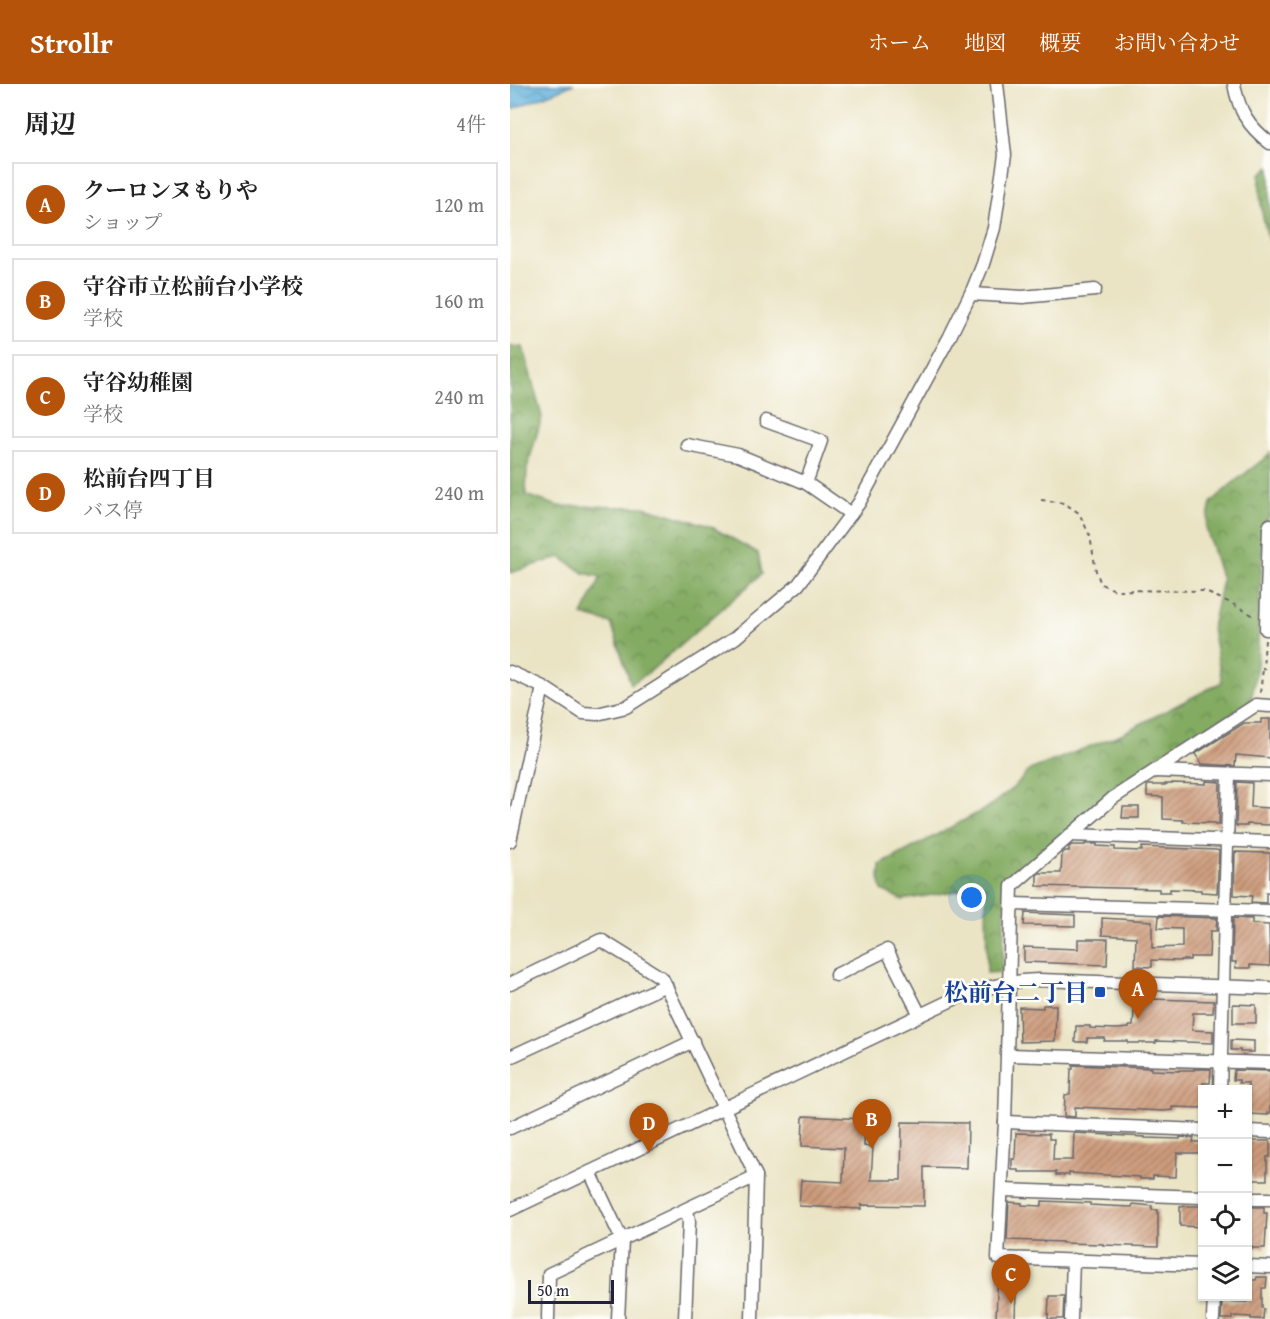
<!DOCTYPE html>
<html lang="ja">
<meta charset="utf-8">
<style>
body{margin:0;font-family:"Gentium Book Plus","Noto Serif JP",serif;background:#f6f6f6;color:#222}
.controls{position:absolute;right:18px;bottom:18px;display:grid;overflow:hidden;border-radius:0px;box-shadow:0 2px 4px #0004}
.controls button{width:54px;height:54px;display:grid;place-items:center;padding:0;border:0;border-bottom:2px solid #e0e0e0;background:#fff;color:#222;font:30px sans-serif}
.scale{position:absolute;left:18px;bottom:15px;width:86px;box-sizing:border-box;padding-left:6px;border:3px solid #22223b;border-top:0;font-size:16px;line-height:21px;white-space:nowrap;color:#22223b;-webkit-text-stroke:4px #fdfcf7;paint-order:stroke}
.you{position:absolute;left:462px;top:814px;width:21px;height:21px;margin:-15px;border:4px solid #fff;border-radius:50%;background:#1a73e8;box-shadow:0 0 0 9px #1a73e833}
.badge{display:grid;place-items:center;width:39px;height:39px;border-radius:50%;background:#b45309;color:#fff;font-size:20px;font-weight:700}
.pin{position:absolute;translate:-50% -50px;filter:drop-shadow(0 2px 3px #0008)}
.pin::after{content:'';position:absolute;top:32px;width:21px;height:18px;background:inherit;clip-path:polygon(0 0,100% 0,50% 100%)}
.list{margin:0;padding:0;list-style:none}
h2{display:flex;justify-content:space-between;align-items:center;height:78px;margin:0;padding:0 24px;font-size:26px}
h2 small{font-size:20px;font-weight:400;color:#767676}
.list li{display:grid;grid-template-columns:39px 1fr auto;gap:18px;align-items:center;box-sizing:border-box;height:84px;margin:0 12px 12px;padding:0 12px;border:2px solid #e0e0e0;border-radius:0px}
.list b{display:block;font-size:22px;white-space:nowrap}
.list p{margin:0;font-size:20px;white-space:nowrap;color:#767676}
.list em{font-size:20px;font-style:normal;color:#767676}
.icon{flex:none;width:33px;height:33px;fill:none;stroke:currentColor;stroke-width:2;stroke-linecap:round;stroke-linejoin:round}
.map{position:relative;flex:none;width:760px;height:1235px;overflow:hidden}
header{display:flex;align-items:center;gap:36px;box-sizing:border-box;height:84px;padding:0 30px;background:#b45309;color:#fff}
header strong{font-size:28px}
nav{display:flex;gap:33px;margin-inline-start:auto;font-size:21px}
main{display:flex}
aside{flex:1;background:#fff}
.map>svg:first-child{display:block}
.forest{fill:url(#forest-crowns);stroke:#52664e;stroke-width:1.5}
.water{fill:url(#water-waves);stroke:#426a8c;stroke-width:1.5}
.building{fill:url(#building-hatch)}
.lines{fill:none;stroke-linecap:round;stroke-linejoin:round}
.minor-casing{stroke:#68666b;stroke-width:15}
.path{stroke:#68666b;stroke-width:2;stroke-dasharray:4.5 4.5;stroke-linecap:butt}
.minor{stroke:#fff;stroke-width:12}
.transit-dot{fill:#1a4fb4;stroke:#fdfcf7;stroke-width:2}
.labels{text-anchor:middle;dominant-baseline:central;stroke-width:5;stroke-linejoin:round;paint-order:stroke}
.transit-label{font-size:24px;font-weight:bold;fill:#164399;stroke:#fdfcf7;text-anchor:end}
</style>
<header>
<strong>Strollr</strong>
<nav><a>ホーム</a><a>地図</a><a>概要</a><a>お問い合わせ</a></nav>
</header>
<main>
<aside>
<h2>周辺<small>4件</small></h2>
<ul class="list">
<li><span class="badge">A</span><div><b>クーロンヌもりや</b><p>ショップ</p></div><em>120 m</em></li>
<li><span class="badge">B</span><div><b>守谷市立松前台小学校</b><p>学校</p></div><em>160 m</em></li>
<li><span class="badge">C</span><div><b>守谷幼稚園</b><p>学校</p></div><em>240 m</em></li>
<li><span class="badge">D</span><div><b>松前台四丁目</b><p>バス停</p></div><em>240 m</em></li>
</ul>
</aside>
<div class="map">
<svg width="760" height="1235" viewBox="0 0 760 1235">
<defs>
<pattern id="forest-crowns" width="20" height="18" patternUnits="userSpaceOnUse" patternTransform="scale(1.5)"><rect width="20" height="18" fill="#83ab62"/><path d="M2 6a3 3 0 1 1 6 0M12 15a3 3 0 1 1 6 0" fill="none" stroke="#6b8b52"/></pattern>
<pattern id="water-waves" width="16" height="10" patternUnits="userSpaceOnUse" patternTransform="scale(1.5)"><rect width="16" height="10" fill="#63b3dd"/><path d="M0 5q4-4 8 0t8 0" fill="none" stroke="#5191b4"/></pattern>
<pattern id="building-hatch" width="6" height="6" patternUnits="userSpaceOnUse" patternTransform="scale(1.5)"><rect width="6" height="6" fill="#cd9b7b"/><path d="M-1 1l2-2M0 6l6-6M5 7l2-2" fill="none" stroke="#a67e66"/></pattern>
</defs>
<rect width="100%" height="100%" fill="#fdfcf7"/>
<filter id="ink" filterUnits="userSpaceOnUse"><feTurbulence type="fractalNoise" baseFrequency=".0167" numOctaves="2"/><feDisplacementMap in="SourceGraphic" scale="12" xChannelSelector="R" yChannelSelector="G"/><feConvolveMatrix kernelMatrix="1 2 1 2 8 2 1 2 1" color-interpolation-filters="sRGB"/></filter>
<filter id="wash" filterUnits="userSpaceOnUse"><feTurbulence type="fractalNoise" baseFrequency=".008" numOctaves="4" result="noise"/><feDisplacementMap in="SourceGraphic" scale="24" xChannelSelector="R" yChannelSelector="G"/><feGaussianBlur stdDeviation="1.35" result="paint"/><feColorMatrix in="noise" values="0 0 0 0 0 0 0 0 0 0 0 0 0 0 0 0 0 1.4 0 .05"/><feComposite in="paint" operator="in"/></filter>
<g filter="url(#wash)">
<rect width="100%" height="100%" fill="#eae4c4"/>
<g class="forest">
<path d="M760 82V160C752 134 749 118 750 90Z"/>
<path d="M0 262 13 263 32 333 17 384 16 411 48 422 134 423 200 442 248 469 252 490 142 586 121 600 101 539 72 531 91 493 74 489 50 473 0 489Z"/>
<path d="M760 367V431L753 443 747 582 741 618 616 697 496 801 492 888 477 889 476 802 392 816 372 806 369 794 370 781 477 724 504 703 520 686 609 651 712 598 702 544 712 496 696 444 701 419 719 402 759 371Z"/>
</g>
<path class="water" d="M0 0H64L0 26Z"/>
<g id="blocks">
<g class="building">
<path d="M751 635H760V674L726 671 725 682 692 680 685 670 734 639H751Z"/>
<path d="M696 697 710 698 709 741H705V739L673 738V736L653 735V713L637 712V702L638 701H655V700H662V699L696 700Z"/>
<path d="M727 698 742 699 741 723 760 724V741L737 740V742H726Z"/>
<path d="M613 723H629V734H612Z"/>
<path d="M575 760H587V762L605 763V766L632 767V763L707 766 709 767 707 809 691 808V806L660 805V808H649V805L527 802V791L529 789H551L552 770 555 767H559V763L562 761H575Z"/>
<path d="M725 768 760 769V809H756V819L741 818 742 812 724 811Z"/>
<path d="M515 829 565 831V842L514 841Z"/>
<path d="M649 832 707 834 706 847H700L699 873H680V876H670V877L642 876V883L625 882 626 853 592 851V834L642 837V864L672 863V845L648 844Z"/>
<path d="M723 834 742 835V840L759 841 760 882 740 881V884H725L726 878H722Z"/>
<path d="M568 855H598L597 881 514 878V863L568 865Z"/>
<path d="M642 915 704 917 703 929H683L682 946 703 947V959L646 957V959H618V957H594L595 954H577V958H565L566 942H580V944L607 945 619 944V942H623L624 927H627V917L642 918Z"/>
<path d="M723 920 746 921V939H723Z"/>
<path d="M533 921H546L545 957 510 958 509 923 533 924Z"/>
<path d="M721 956 744 957V968H730V966H721Z"/>
<path d="M563 981 641 984V986L669 987V986H684V985H701L700 999H693V1024L662 1023V1026L654 1027 565 1023V1033L554 1032 555 1011 560 1010 561 985H563Z"/>
<path d="M724 986 760 987V1029H758V1031L738 1030V999H729V996H723Z"/>
<path d="M293 1032 355 1035 354 1062 363 1063 361 1096H391L392 1038 458 1039 457 1084 414 1083V1122L351 1121V1125L289 1122 291 1096 333 1098 334 1064 292 1062Z"/>
<path d="M506 1049 539 1050V1055H544L543 1076H563L564 1049 635 1053V1054L670 1055V1053L684 1054 683 1058H693V1069H667L666 1093 643 1092V1095H630V1093L614 1092 559 1089V1091H546V1088H509V1086H502V1075H505Z"/>
<path d="M738 1057H760V1073H757V1096H742V1092H738Z"/>
<path d="M532 1117 580 1119V1121L598 1122 622 1123 623 1120 642 1122V1126H648V1163L593 1161V1160L552 1159V1158L497 1156 499 1118 512 1119V1121L530 1122 532 1121Z"/>
<path d="M677 1122H693V1143L670 1142V1123Z"/>
<path d="M741 1123H754V1129H757L755 1164H742V1162H738V1151H740Z"/>
<path d="M488 1183 507 1184 505 1235H486Z"/>
<path d="M747 1193H757L756 1204H752V1224L754 1225 753 1235H741V1233L722 1232V1235H711L712 1217 738 1218V1196H746Z"/>
<path d="M539 1212H554L553 1235H538Z"/>
</g>
</g>
</g>
<g filter="url(#ink)">
<use href="#blocks" fill-opacity="0" stroke="#68666b" stroke-width="1.5"/>
<g class="lines">
<defs>
<g id="minor">
<path d="M724 0C729 27 738 42 760 59"/>
<path d="M461 210 513 213 585 206"/>
<path d="M256 337 311 357 296 399"/>
<path d="M177 361 228 371 296 399 341 430"/>
<path d="M760 441 759 444 756 545H760"/>
<path d="M0 588 33 603 73 629 87 630 116 623 225 554 288 501 349 419 440 252 462 207 473 180 484 144 495 71 487 0"/>
<path d="M645 687 760 691"/>
<path d="M560 751 760 758"/>
<path d="M0 757 33 603"/>
<path d="M502 820 760 827"/>
<path d="M326 891 377 866 410 931"/>
<path d="M0 900 91 856 152 894 246 1092 242 1235"/>
<path d="M497 971 760 979"/>
<path d="M0 973 156 901"/>
<path d="M710 1006 719 690"/>
<path d="M495 1038 692 1046"/>
<path d="M0 1044 183 957"/>
<path d="M738 1047 760 1048"/>
<path d="M80 1088 112 1156 108 1235"/>
<path d="M492 1106 692 1113"/>
<path d="M738 1115H760"/>
<path d="M0 1126 444 915C472 905 499 896 529 896L760 904"/>
<path d="M692 1181 488 1174 495 1038 502 802 603 714 746 621 760 622"/>
<path d="M738 1182 760 1183"/>
<path d="M38 1235 39 1190 246 1092"/>
<path d="M175 1235 179 1137 177 1125"/>
<path d="M561 1235 563 1176"/>
<path d="M703 1235 704 1212"/>
</g>
</defs>
<use href="#minor" class="minor-casing"/>
<g class="path">
<path d="M531 416 554 419 569 429 580 452 586 487 591 500 605 506 693 507 721 519 744 532"/>
<path d="M755 556 753 585 760 586"/>
<path d="M750 609 753 585"/>
</g>
<use href="#minor" class="minor"/>
</g>
</g>
<rect class="transit-dot" x="584" y="902" width="12" height="12" rx="3"/>
<g class="labels">
<g class="transit-label">
<text x="578" y="908">松前台二丁目</text>
</g>
</g>
</svg>
<div class="controls">
<button>+</button>
<button>−</button>
<button><svg class="icon" aria-label="locate" viewBox="0 0 24 24"><circle cx="12" cy="12" r="6"/><path d="M12 2v4M12 18v4M2 12h4M18 12h4"/></svg></button>
<button><svg class="icon" aria-label="layers" viewBox="0 0 24 24"><path d="M12 4l9 5-9 5-9-5zM3 14l9 5 9-5"/></svg></button>
</div>
<div class="scale">50 m</div>
<div class="you"></div>
<div class="pin badge" style="left:628px;top:935px">A</div>
<div class="pin badge" style="left:362px;top:1065px">B</div>
<div class="pin badge" style="left:501px;top:1220px">C</div>
<div class="pin badge" style="left:139px;top:1069px">D</div>
</div>
</main>
